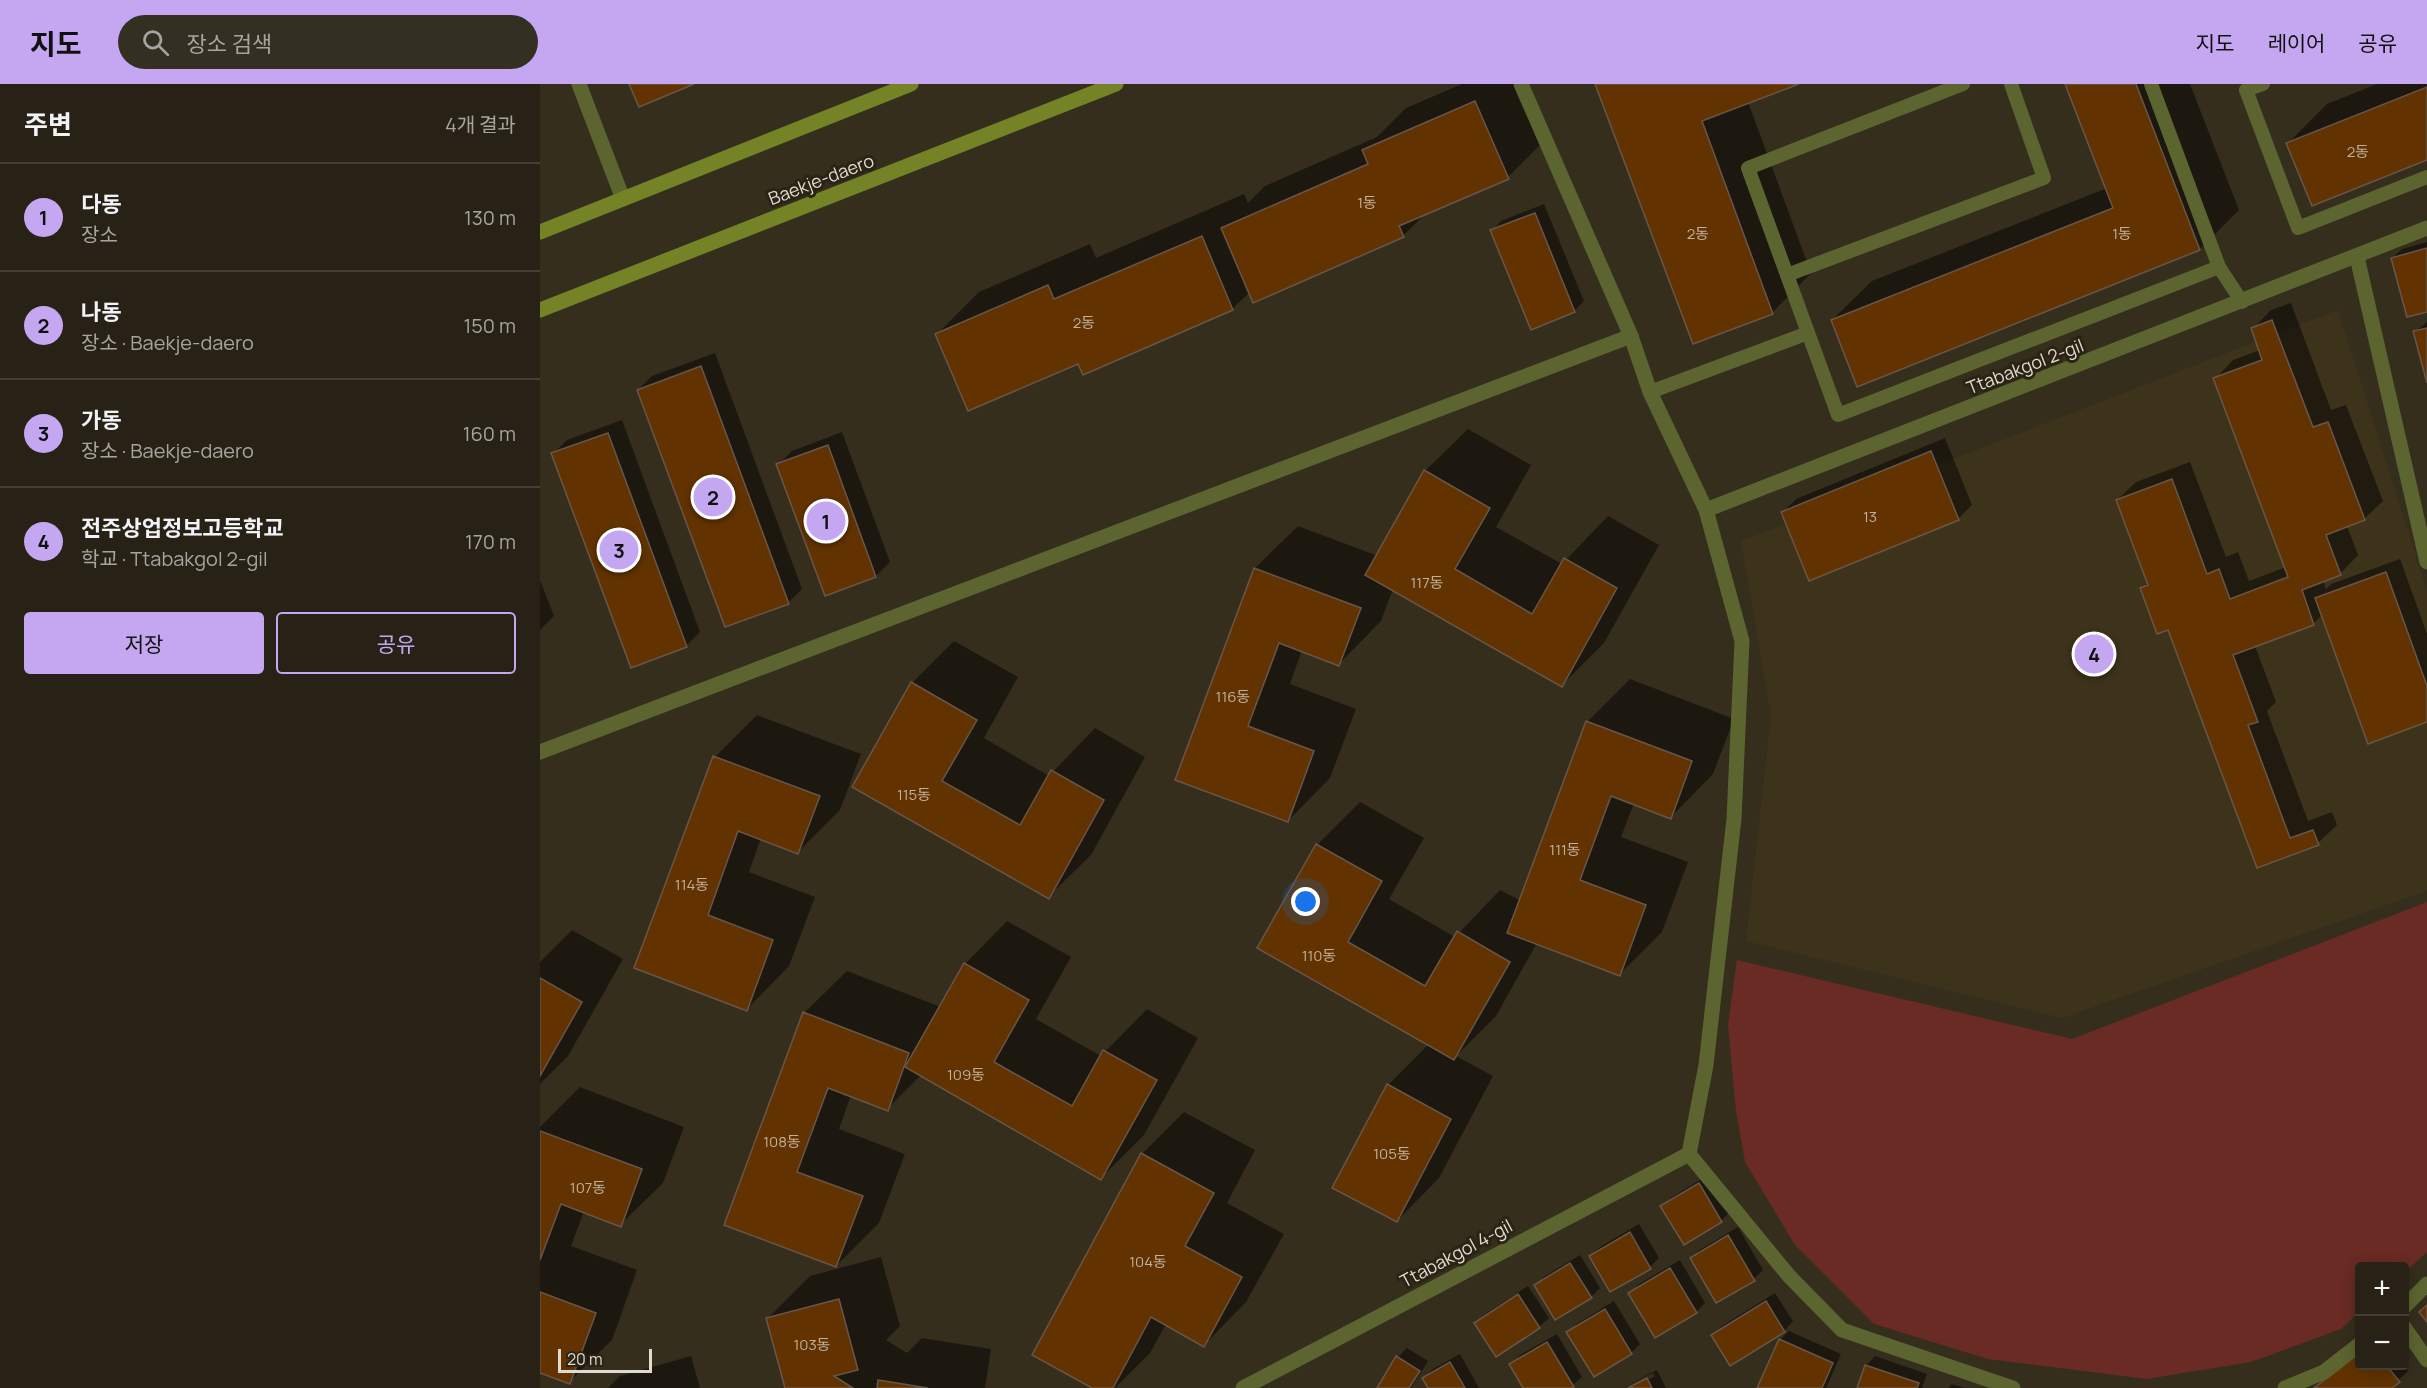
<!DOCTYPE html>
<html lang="ko">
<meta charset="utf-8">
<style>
body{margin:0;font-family:Manrope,"Noto Sans KR",sans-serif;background:#342f23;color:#f1f3f6}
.controls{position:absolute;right:18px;bottom:18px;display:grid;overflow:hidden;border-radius:6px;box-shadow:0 3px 15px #0003}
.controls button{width:54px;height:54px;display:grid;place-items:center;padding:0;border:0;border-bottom:2px solid #443f35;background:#282216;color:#f1f3f6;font:30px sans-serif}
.scale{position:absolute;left:18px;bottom:15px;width:94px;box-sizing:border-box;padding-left:6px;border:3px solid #dfdbd0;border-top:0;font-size:16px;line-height:21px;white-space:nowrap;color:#dfdbd0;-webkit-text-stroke:4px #2b2414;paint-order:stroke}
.you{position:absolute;left:766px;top:818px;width:21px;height:21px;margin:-15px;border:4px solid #fff;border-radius:50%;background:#1a73e8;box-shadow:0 0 0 9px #1a73e833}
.badge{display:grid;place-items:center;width:39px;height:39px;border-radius:50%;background:#c5a7f1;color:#111;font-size:20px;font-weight:700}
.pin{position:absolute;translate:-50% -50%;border:3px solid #fff;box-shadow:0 2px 6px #0006}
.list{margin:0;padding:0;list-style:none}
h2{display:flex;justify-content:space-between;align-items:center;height:78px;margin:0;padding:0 24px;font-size:26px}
h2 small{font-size:20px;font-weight:400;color:#a5a4a1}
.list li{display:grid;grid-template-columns:39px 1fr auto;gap:18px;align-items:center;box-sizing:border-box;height:108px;padding:0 24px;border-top:2px solid #443f35}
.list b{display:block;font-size:22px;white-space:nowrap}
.list p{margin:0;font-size:20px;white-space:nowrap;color:#a5a4a1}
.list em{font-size:20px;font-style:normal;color:#a5a4a1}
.actions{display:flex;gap:12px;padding:18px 24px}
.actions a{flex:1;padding:14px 0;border:2px solid #c5a7f1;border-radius:6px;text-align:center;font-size:21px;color:#c5a7f1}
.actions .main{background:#c5a7f1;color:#111}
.icon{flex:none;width:33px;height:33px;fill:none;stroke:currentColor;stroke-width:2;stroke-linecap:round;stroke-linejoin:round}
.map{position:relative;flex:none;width:1887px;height:1304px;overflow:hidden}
header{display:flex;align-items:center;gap:36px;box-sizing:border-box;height:84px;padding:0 30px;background:#c5a7f1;color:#111}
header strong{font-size:28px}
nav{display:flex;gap:33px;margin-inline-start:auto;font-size:21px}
.search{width:420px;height:54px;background:#342f23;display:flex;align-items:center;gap:15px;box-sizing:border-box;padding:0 21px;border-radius:33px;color:#a5a4a1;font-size:22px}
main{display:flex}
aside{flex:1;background:#282216}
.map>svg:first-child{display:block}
.built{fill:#3d331b}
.green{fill:#692b23}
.shadow{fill:#0007}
.building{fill:#623300;stroke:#675649;stroke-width:1.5}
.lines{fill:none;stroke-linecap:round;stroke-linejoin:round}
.lane{stroke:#5c6530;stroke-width:14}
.street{stroke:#5c6530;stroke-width:15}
.secondary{stroke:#758327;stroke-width:15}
.labels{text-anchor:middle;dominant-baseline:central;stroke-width:6;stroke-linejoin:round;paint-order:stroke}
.number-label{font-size:15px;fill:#c0b19c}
.street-label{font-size:18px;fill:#dfdbd0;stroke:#2b2414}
</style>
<header>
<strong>지도</strong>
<div class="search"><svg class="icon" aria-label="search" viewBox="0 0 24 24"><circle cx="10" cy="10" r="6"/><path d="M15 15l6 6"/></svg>장소 검색</div>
<nav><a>지도</a><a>레이어</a><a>공유</a></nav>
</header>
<main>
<aside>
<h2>주변<small>4개 결과</small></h2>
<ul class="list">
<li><span class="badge">1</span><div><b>다동</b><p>장소</p></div><em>130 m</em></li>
<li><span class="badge">2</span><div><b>나동</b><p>장소 · Baekje-daero</p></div><em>150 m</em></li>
<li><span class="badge">3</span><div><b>가동</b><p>장소 · Baekje-daero</p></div><em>160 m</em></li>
<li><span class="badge">4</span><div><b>전주상업정보고등학교</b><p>학교 · Ttabakgol 2-gil</p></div><em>170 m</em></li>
</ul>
<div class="actions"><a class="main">저장</a><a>공유</a></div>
</aside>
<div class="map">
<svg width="1887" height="1304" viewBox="0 0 1887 1304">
<rect width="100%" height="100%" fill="#352e1d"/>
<path class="built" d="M1798 226 1887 507V807L1522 934 1206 857 1231 632 1201 457Z"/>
<path class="green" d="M1887 818V1168L1865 1188 1864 1182H1820L1819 1228 1801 1245 1711 1278 1607 1295 1448 1275 1334 1240 1255 1161 1205 1078 1196 1027 1188 940 1197 876 1532 955Z"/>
<g class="shadow">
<path d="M922 0H988L1010 51 968 93 886 129 863 152 710 208 692 225 539 278 396 251 439 208 550 160 556 174 704 110 708 119 725 102 837 53 866 24Z"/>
<path d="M1057 0H1255L1208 18 1271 189 1232 229Z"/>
<path d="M1526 0H1650L1699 126 1660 165 1318 301 1292 236 1332 197 1567 104Z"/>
<path d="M1837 0H1887V74L1748 59 1787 20Z"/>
<path d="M1004 120 1044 217 1034 227 952 147 961 137Z"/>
<path d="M1887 158V226L1852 174 1862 165Z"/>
<path d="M1751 219 1791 326 1806 321 1843 417 1824 435 1807 442 1818 471 1800 490 1783 496 1786 505 1791 500 1860 475 1887 550V637L1783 530 1774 539 1715 562 1736 618 1727 627 1768 737 1792 728 1797 741 1778 759 1718 782 1629 544 1602 505 1608 498 1577 416 1596 398 1650 378 1686 473 1698 468 1709 497 1746 483 1675 295 1693 276 1720 266 1713 245 1731 226Z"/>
<path d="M1887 238V293L1875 248Z"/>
<path d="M175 269 262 505 248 519 98 306 112 292Z"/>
<path d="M82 336 160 548 146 562 13 370 27 356Z"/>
<path d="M928 345 991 381 956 443 1022 480 1068 432 1119 461 1064 559 1022 601 853 505 841 537 799 580 762 566 750 600 816 625 790 694 748 737 637 695 715 484 758 442 838 472 885 387Z"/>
<path d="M302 348 350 478 336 492 285 510 238 381 252 367Z"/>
<path d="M1405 354 1432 421 1418 435 1242 429 1256 415Z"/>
<path d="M0 496 14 532 0 546Z"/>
<path d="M414 557 478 593 444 654 509 692 555 644 605 673 551 771 508 813 314 703 372 599Z"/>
<path d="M1090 595 1194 635 1173 690 1131 733 1094 719 1081 753 1148 778 1122 848 1080 890 997 859 956 932 916 972 953 992 899 1094 857 1137 848 1001 889 960 719 864 778 760 820 718 884 754 849 815 915 853 960 806 981 817 1047 638Z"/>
<path d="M217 631 321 670 300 726 258 768 221 754 209 788 275 813 249 882 207 925 96 883 175 673Z"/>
<path d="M467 837 531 873 496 935 561 972 607 925 658 954 604 1051 561 1094 381 991 347 1025 311 1011 299 1045 365 1070 339 1139 296 1182 186 1140 264 929 307 887 401 923 425 880Z"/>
<path d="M32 846 83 875 28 972 0 1000V878Z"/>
<path d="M40 1003 144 1043 123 1099 80 1141 44 1127 31 1162 97 1186 72 1256 29 1298 0 1287V1043Z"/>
<path d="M644 1028 715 1066 687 1119 744 1150 706 1218 664 1261 626 1240 610 1269 575 1304H555L602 1070Z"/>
<path d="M1168 1091 1190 1128 1181 1137 1122 1122 1132 1113Z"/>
<path d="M1099 1140 1119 1174 1110 1183 1051 1172 1060 1163Z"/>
<path d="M1198 1143 1223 1186 1214 1195 1151 1174 1161 1165Z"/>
<path d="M1040 1171 1060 1204 1051 1213 996 1201 1005 1192Z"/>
<path d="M341 1173 360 1242 346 1256 367 1269 382 1254 451 1265 445 1304H246L227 1235 270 1192Z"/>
<path d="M1140 1176 1165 1219 1156 1228 1090 1210 1099 1200Z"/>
<path d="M988 1202 1009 1234 999 1243 957 1271 936 1239 945 1230Z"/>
<path d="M1235 1209 1253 1237 1244 1247 1173 1252 1182 1242Z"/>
<path d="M1074 1217 1100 1260 1091 1269 1028 1248 1038 1239Z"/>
<path d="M1249 1247 1301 1270 1286 1304H1219L1240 1256Z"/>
<path d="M1017 1250 1042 1293 1029 1304H985L971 1281 980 1271Z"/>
<path d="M867 1264 888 1277 871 1304H839L858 1273Z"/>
<path d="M1820 1267V1282H1864L1868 1287 1850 1304H1774Z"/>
<path d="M920 1270 939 1304H890L884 1294 893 1285Z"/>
<path d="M151 1272 160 1304H68L80 1292Z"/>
<path d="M1335 1272 1387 1290 1382 1304H1319L1326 1282Z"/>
<path d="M1117 1286 1126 1304H1092L1115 1292 1113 1289 1082 1304Z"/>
<path d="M1412 1300 1424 1304H1408Z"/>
</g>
<g class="building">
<path d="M89 0H154L99 23Z"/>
<path d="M1055 0H1259L1162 37 1233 230 1153 260Z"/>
<path d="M1525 0H1596L1660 166 1317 303 1291 236 1573 124Z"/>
<path d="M1887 3V76L1772 122 1746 59Z"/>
<path d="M935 17 969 95 859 142 864 153 713 219 681 144 828 80 822 66Z"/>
<path d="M995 129 1035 228 991 246 950 146Z"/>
<path d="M662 152 693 226 543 291 538 280 428 327 395 250 508 201 514 215Z"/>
<path d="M1887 164V228L1867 233 1851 174Z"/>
<path d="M1732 236 1773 343 1788 338 1825 436 1786 451 1801 491 1762 506 1774 541 1693 571 1718 638 1708 641 1750 754 1773 746 1779 761 1717 784 1628 546 1617 550 1600 504 1608 501 1576 416 1632 395 1667 490 1679 485 1690 515 1748 493 1673 294 1722 276 1711 244Z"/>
<path d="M1887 244V299L1873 247Z"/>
<path d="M161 282 249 520 185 543 97 306Z"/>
<path d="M68 349 147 563 91 584 11 369Z"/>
<path d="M288 361 336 493 285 512 236 380Z"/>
<path d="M1391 367 1419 436 1269 497 1241 428Z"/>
<path d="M884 386 950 424 915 485 992 530 1024 474 1077 504 1022 603 825 491Z"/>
<path d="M714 484 821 524 799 582 739 559 708 642 774 667 748 738 635 696Z"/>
<path d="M1846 488 1887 602V638L1828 660 1775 514Z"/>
<path d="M371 598 437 636 402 697 480 741 511 686 564 716 509 815 312 703Z"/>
<path d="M1046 637 1152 677 1131 735 1071 712 1040 796 1106 821 1080 892 967 849Z"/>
<path d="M173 672 280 712 258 770 198 747 168 831 233 856 207 927 94 884Z"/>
<path d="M776 760 842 797 808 858 885 902 917 847 970 878 914 976 717 864Z"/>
<path d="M424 879 489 916 454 978 532 1022 563 966 617 996 561 1096 365 983Z"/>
<path d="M0 894 42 918 0 992Z"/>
<path d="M263 928 369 969 348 1027 288 1004 257 1088 323 1112 296 1183 184 1141Z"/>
<path d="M847 1000 911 1035 857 1138 792 1104Z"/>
<path d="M0 1047 102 1085 81 1143 21 1120 0 1176Z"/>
<path d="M601 1069 674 1109 645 1162 702 1193 664 1263 611 1233 573 1304H552L492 1271Z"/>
<path d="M1159 1099 1182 1138 1144 1161 1120 1122Z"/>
<path d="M1090 1148 1111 1185 1070 1208 1049 1172Z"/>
<path d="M1188 1151 1215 1197 1176 1219 1150 1174Z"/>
<path d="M1030 1179 1052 1214 1015 1236 994 1201Z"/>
<path d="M1130 1184 1157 1229 1115 1254 1088 1209Z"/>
<path d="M0 1208 56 1229 30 1300 0 1289Z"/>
<path d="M978 1210 1000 1244 956 1273 934 1239Z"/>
<path d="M299 1215 318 1286 294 1292 313 1304H245L226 1234Z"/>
<path d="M1226 1217 1245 1248 1190 1282 1171 1251Z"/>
<path d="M1887 1221V1238L1879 1228Z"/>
<path d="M1065 1225 1092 1270 1054 1293 1026 1248Z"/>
<path d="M1239 1255 1293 1279 1282 1304H1217Z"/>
<path d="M1007 1258 1034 1303 1032 1304H983L969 1280Z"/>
<path d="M1820 1268V1282H1847L1860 1298 1852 1304H1774Z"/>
<path d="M856 1272 880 1287 869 1304H837Z"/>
<path d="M910 1278 925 1304H888L882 1294Z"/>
<path d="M1325 1281 1379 1299 1377 1304H1317Z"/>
<path d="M1107 1294 1112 1304H1088Z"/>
<path d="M338 1296 388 1304H337Z"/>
</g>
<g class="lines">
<g class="lane">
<path d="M1423 0 1208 84 1298 331 1679 183"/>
<path d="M1611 0 1679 183 1702 218"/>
<path d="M1723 0 1706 6 1758 144 1887 93"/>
<path d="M1247 191 1504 94 1471 0"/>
<path d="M1110 308 1268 249"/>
</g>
<g class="street">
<path d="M39 0 83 115"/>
<path d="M981 0 1091 252 1110 308 1166 426 1202 557 1194 735 1166 981 1149 1070 1249 1192 1302 1246 1473 1304"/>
<path d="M1817 173 1887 478"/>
<path d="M1166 426 1887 144"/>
<path d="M0 668 1091 252"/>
<path d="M1864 1223 1887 1200"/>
<path d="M1864 1243 1887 1276"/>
<path d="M703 1304 1149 1070"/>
<path d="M1745 1304 1784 1288 1820 1260"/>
</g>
<g class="secondary">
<path d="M0 148 371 0"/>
<path d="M0 226 576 0"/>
</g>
</g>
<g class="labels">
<g class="number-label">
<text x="1818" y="67">2동</text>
<text x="827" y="118">1동</text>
<text x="1158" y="149">2동</text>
<text x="1582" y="149">1동</text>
<text x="544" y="238">2동</text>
<text x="1330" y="432">13</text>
<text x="887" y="498">117동</text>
<text x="693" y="612">116동</text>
<text x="374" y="710">115동</text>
<text x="1025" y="765">111동</text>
<text x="152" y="800">114동</text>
<text x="779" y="871">110동</text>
<text x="426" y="990">109동</text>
<text x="242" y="1057">108동</text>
<text x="852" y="1069">105동</text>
<text x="48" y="1103">107동</text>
<text x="608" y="1177">104동</text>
<text x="272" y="1260">103동</text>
</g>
<g class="street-label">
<text transform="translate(281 95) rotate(-21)">Baekje-daero</text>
<text transform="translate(1485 282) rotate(-21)">Ttabakgol 2-gil</text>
<text transform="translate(916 1169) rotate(-28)">Ttabakgol 4-gil</text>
</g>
</g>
</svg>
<div class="controls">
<button>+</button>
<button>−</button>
</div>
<div class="scale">20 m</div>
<div class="you"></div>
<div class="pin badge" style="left:286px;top:437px">1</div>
<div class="pin badge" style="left:173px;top:413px">2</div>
<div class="pin badge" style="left:79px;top:466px">3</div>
<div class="pin badge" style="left:1554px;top:570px">4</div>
</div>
</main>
